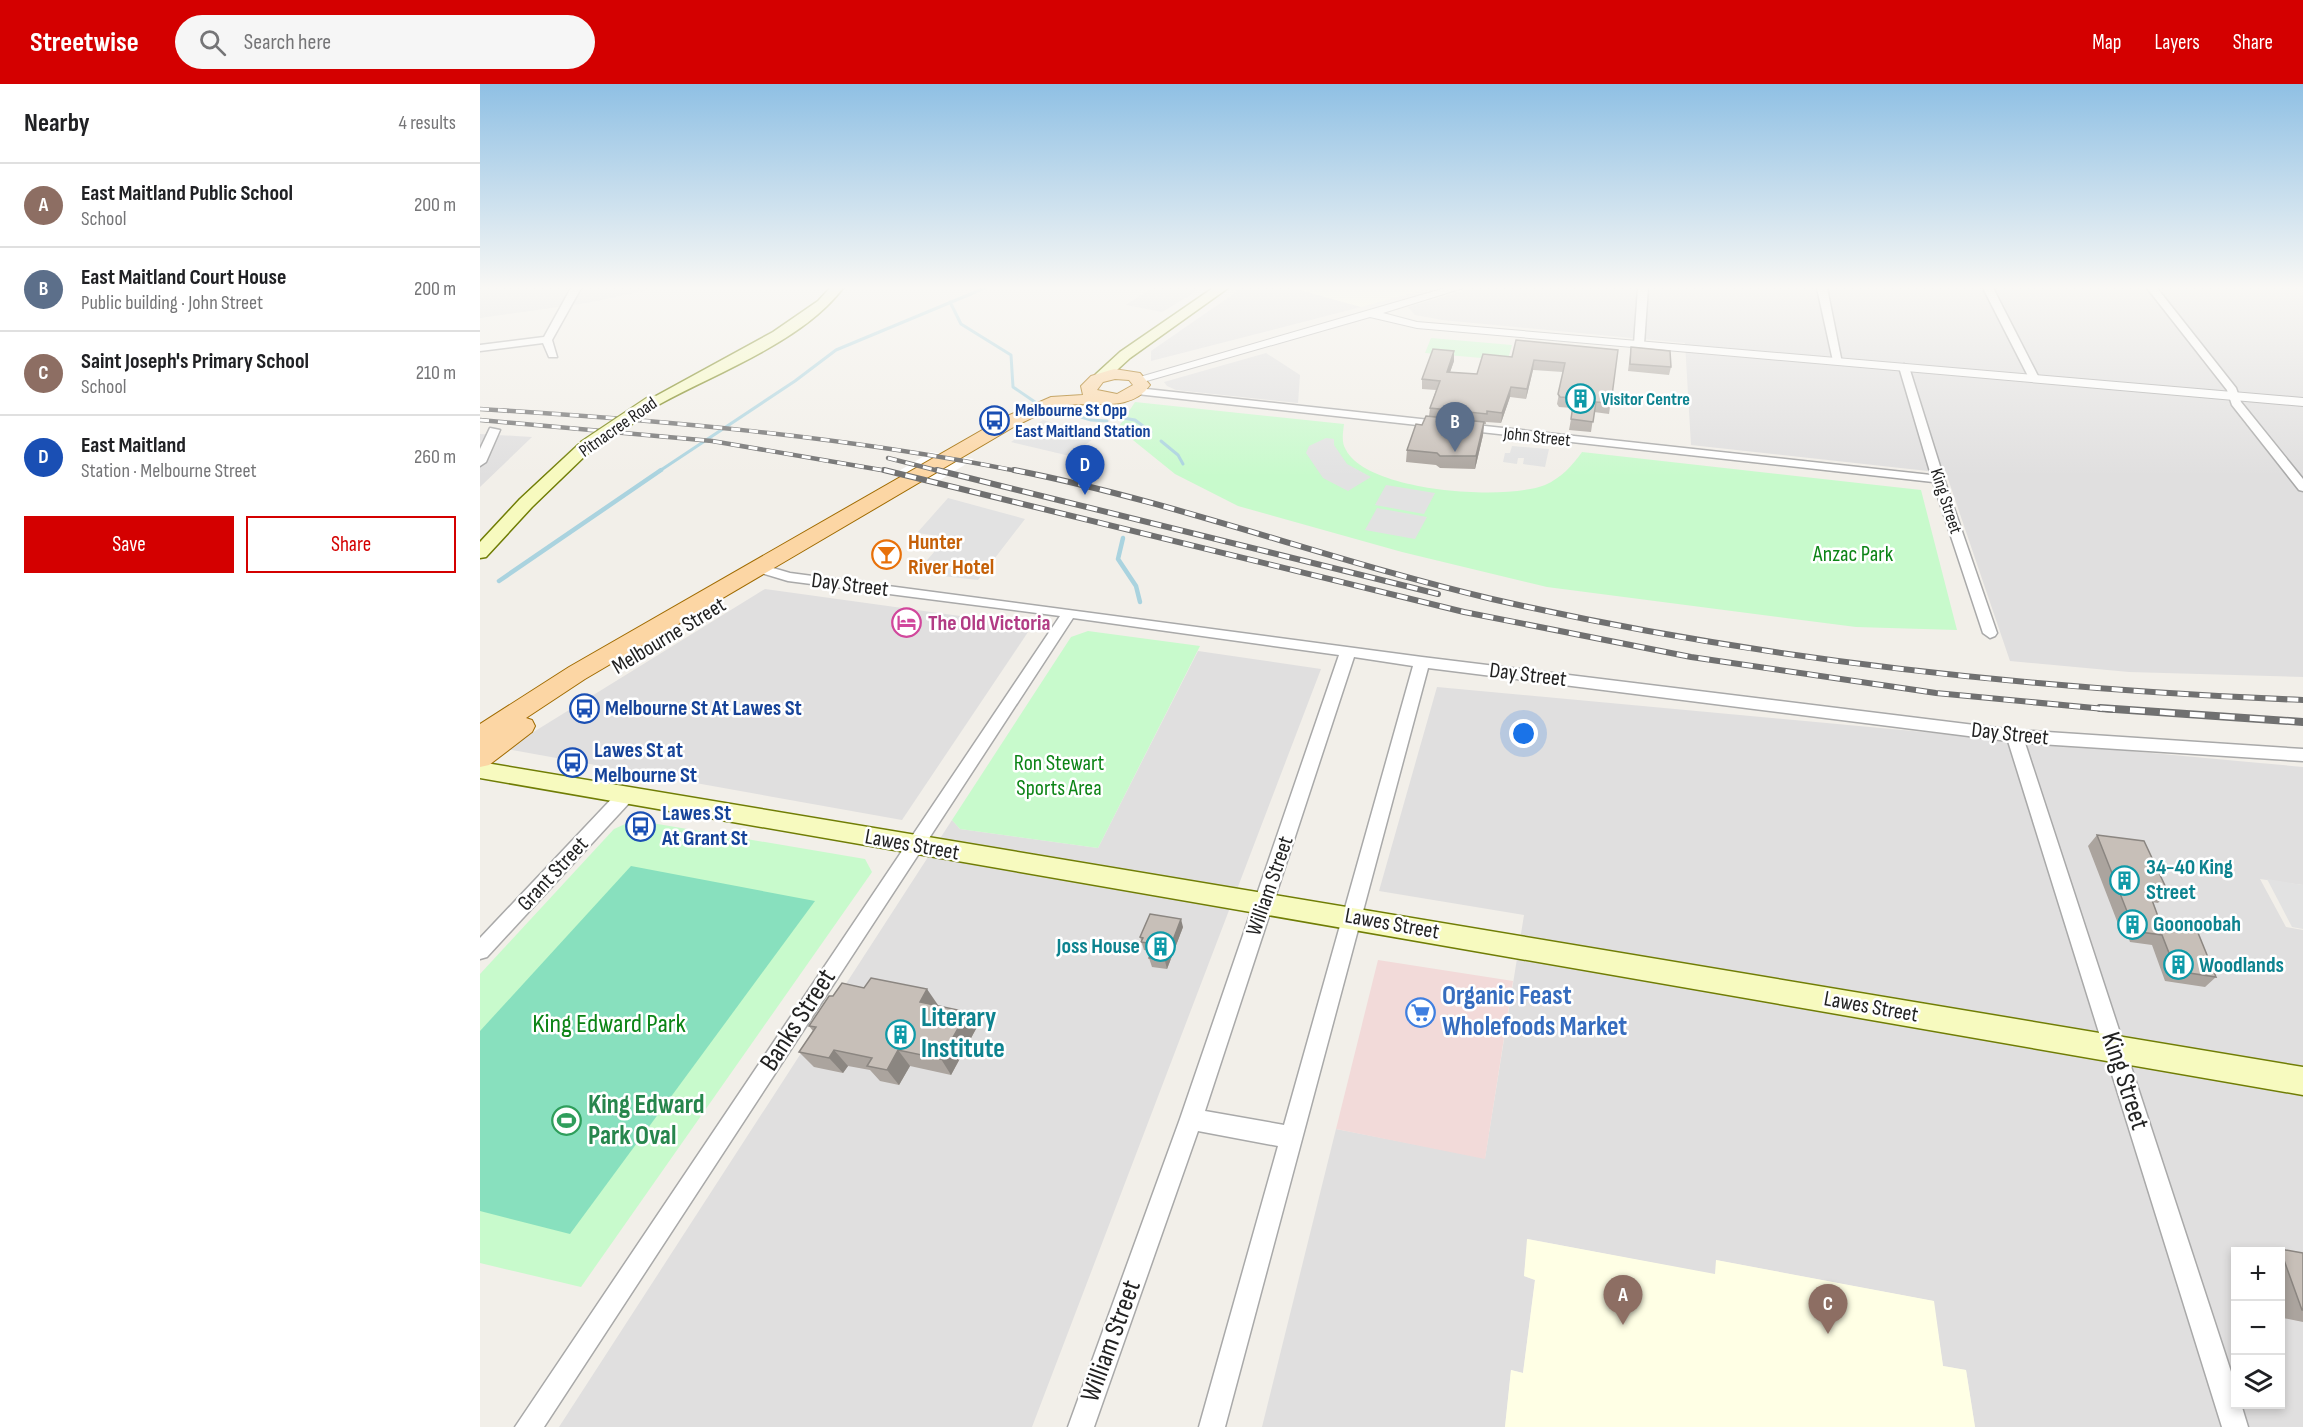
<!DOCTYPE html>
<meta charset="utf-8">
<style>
body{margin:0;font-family:"Sofia Sans Condensed",sans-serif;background:#f6f6f6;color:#202124}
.controls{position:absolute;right:18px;bottom:18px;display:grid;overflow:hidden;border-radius:0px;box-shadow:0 3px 9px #0003}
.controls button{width:54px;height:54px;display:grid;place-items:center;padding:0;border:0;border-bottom:2px solid #e0e0e0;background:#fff;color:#202124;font:30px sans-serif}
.you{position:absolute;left:1044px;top:650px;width:21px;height:21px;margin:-15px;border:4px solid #fff;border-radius:50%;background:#1a73e8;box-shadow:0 0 0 9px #1a73e833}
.badge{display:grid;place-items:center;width:39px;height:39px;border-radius:50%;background:#d40000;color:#fff;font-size:20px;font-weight:700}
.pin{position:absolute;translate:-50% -50px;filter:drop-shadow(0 2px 3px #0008)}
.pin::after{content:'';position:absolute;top:32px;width:21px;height:18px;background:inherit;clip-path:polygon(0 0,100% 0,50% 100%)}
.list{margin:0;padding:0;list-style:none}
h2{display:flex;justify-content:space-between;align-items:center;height:78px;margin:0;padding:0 24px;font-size:26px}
h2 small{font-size:20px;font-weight:400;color:#757577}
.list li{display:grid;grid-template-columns:39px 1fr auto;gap:18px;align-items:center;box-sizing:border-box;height:84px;padding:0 24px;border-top:2px solid #e0e0e0}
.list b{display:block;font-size:22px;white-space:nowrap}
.list p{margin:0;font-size:20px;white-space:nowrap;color:#757577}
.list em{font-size:20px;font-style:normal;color:#757577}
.actions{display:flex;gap:12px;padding:18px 24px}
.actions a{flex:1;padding:14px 0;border:2px solid #d40000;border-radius:0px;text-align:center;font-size:21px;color:#d40000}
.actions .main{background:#d40000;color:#fff}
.icon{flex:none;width:33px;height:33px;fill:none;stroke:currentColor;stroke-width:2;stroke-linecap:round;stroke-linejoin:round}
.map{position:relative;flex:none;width:1823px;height:1343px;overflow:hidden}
header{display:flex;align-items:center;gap:36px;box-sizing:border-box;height:84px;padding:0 30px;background:#d40000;color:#fff}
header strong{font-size:28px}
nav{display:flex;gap:33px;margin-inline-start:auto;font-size:21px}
.search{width:420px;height:54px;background:#f6f6f6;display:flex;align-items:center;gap:15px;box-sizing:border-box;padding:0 21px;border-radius:33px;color:#757577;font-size:22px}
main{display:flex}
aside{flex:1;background:#fff}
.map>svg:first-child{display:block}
.residential{fill:#e0dfdf;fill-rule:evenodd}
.commercial{fill:#f2dad9}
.education{fill:#ffffe5}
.park{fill:#c8facc}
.pitch{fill:#88e0be}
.parking{fill:#e2e2e2}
.pier{fill:#fff}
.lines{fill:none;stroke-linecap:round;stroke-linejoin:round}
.stream-far1{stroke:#aad3df;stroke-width:3}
.stream{stroke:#aad3df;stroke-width:4.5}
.minor-casing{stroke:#a9a9a9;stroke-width:3}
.tertiary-casing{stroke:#a9a9a9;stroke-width:2}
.secondary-casing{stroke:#707d05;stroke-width:3}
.primary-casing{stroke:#a06b00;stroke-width:2}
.minor{fill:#fff;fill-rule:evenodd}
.tertiary{fill:#fff;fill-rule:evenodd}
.secondary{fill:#f7fabf;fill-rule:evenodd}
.primary{fill:#fcd6a4;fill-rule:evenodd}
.rail-far2-casing{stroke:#707070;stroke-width:4.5}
.rail-far1-casing{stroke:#707070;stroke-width:6}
.rail-casing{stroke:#707070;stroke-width:8}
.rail-far2{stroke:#fff;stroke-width:3;stroke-dasharray:9;stroke-linecap:butt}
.rail-far1{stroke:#fff;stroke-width:4;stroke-dasharray:11;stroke-linecap:butt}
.rail{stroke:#fff;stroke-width:5;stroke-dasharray:15;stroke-linecap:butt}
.secondary-bridge-casing{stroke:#707d05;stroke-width:16;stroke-linecap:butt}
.secondary-bridge{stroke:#f7fabf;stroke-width:14}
.wall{fill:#aba49e}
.shaded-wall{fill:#8b8681}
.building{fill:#c7bfb8;stroke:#8b8681;stroke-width:1.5}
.labels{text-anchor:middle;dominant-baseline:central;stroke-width:5;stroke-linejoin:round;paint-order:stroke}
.far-culture-label{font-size:18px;font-weight:bold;fill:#0d838f;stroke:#fff;text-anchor:start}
.far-transit-label{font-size:18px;font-weight:bold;fill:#164399;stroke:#fff;text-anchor:start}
.far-street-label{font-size:18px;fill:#222;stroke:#fff}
.food-label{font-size:22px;font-weight:bold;fill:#c56008;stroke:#fff;text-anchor:start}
.park-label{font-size:22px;fill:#0c8416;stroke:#fff}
.street-label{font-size:22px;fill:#222;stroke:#fff}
.hotel-label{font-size:22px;font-weight:bold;fill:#b23c85;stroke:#fff;text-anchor:start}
.transit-label{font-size:22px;font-weight:bold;fill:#164399;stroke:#fff;text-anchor:start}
.culture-label{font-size:22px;font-weight:bold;fill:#0d838f;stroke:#fff;text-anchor:start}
.near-shop-label{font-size:27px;font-weight:bold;fill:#366cbe;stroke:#fff;text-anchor:start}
.near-culture-label{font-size:27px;font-weight:bold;fill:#0d838f;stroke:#fff;text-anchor:start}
.near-street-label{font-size:27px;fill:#222;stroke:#fff}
.near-park-label{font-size:27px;fill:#0c8416;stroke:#fff}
.near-leisure-label{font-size:27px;font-weight:bold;fill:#27864d;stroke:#fff;text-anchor:start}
</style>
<header>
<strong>Streetwise</strong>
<div class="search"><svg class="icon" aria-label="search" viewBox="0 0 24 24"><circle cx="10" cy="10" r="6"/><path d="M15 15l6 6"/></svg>Search here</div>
<nav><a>Map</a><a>Layers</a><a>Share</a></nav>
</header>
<main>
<aside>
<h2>Nearby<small>4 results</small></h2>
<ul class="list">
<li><span class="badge" style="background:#8d6e63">A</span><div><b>East Maitland Public School</b><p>School</p></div><em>200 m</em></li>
<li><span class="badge" style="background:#5c6f8a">B</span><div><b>East Maitland Court House</b><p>Public building · John Street</p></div><em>200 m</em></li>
<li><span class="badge" style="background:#8d6e63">C</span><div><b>Saint Joseph's Primary School</b><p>School</p></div><em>210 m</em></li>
<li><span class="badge" style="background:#1a4fb4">D</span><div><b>East Maitland</b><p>Station · Melbourne Street</p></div><em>260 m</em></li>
</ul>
<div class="actions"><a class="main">Save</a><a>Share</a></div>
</aside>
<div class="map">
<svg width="1823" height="1343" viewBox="0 0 1823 1343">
<rect width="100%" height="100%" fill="#f2efe9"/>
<g class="residential">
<path d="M0 204H178L107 219 0 234Z"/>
<path d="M671 204H722L682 228 646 221Z"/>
<path d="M762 204H813L881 223 671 277V267Z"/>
<path d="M993 204H1823V593L1649 588 1530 577 1466 389 1211 361 1205 259 962 236 935 231 928 223Z"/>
<path d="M786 269 820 291 818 319 696 306 687 302 684 298Z"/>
<path d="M0 350 52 353 0 403Z"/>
<path d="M285 505 552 542 422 736 26 665Z"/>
<path d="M718 567 841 585 552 1343H79L472 736 480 745 618 764Z"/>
<path d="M957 603 1823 683V801L1780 795 1806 843 1823 846V1343H1495L1486 1286 1463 1282 1453 1217 1236 1176V1191L1048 1155 1044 1192 1055 1196 1043 1289 1031 1286 1025 1343H782L856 1045 1005 1074 1044 831 899 807ZM1756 1168H1800V1320H1756Z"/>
</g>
<path class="commercial" d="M898 876 1033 897 1005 1075 856 1045Z"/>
<g class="education">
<path d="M813 204H950L881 223Z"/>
<path d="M1047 1155 1235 1190 1236 1176 1454 1217 1463 1282 1486 1286 1495 1343H1025L1031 1286 1043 1289 1055 1196 1044 1192Z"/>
</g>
<g class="park">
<path d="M951 254 1032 261 1028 275 1024 276 945 269Z"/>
<path d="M655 318 864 340C863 349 861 358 866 366 888 408 1025 417 1065 401 1081 394 1092 382 1102 368L1441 406 1477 546 1376 543 1067 503 922 468 758 422 695 390 638 344Z"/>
<path d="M608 547 720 562 618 764 480 745 472 736 591 553Z"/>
<path d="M154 736 385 775 392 788 101 1203 0 1179V890L134 745Z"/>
</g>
<path class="pitch" d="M151 782 335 817 90 1150 0 1127V947Z"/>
<g class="parking">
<path d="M563 336 617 352 590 372 531 358Z"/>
<path d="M846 354 854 355V361L867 380 891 393 868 407 843 394 826 369 829 362Z"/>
<path d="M1032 362 1069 365 1065 383 1043 380 1044 374H1038L1037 380 1023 378 1025 369H1030Z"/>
<path d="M906 401 955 409 944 430 895 421Z"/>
<path d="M468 414 545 435 498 496 436 489 467 453 437 449Z"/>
<path d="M897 424 947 433 935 455 885 446Z"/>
<path d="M1787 795 1823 801V845L1812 843Z"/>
</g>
<path class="pier" d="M451 368 494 375 454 400 412 391Z"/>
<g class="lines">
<g class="stream-far1">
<path d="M470 218 481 240 531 271 533 303 555 318"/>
<path d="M575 325 611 336 627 337"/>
<path d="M643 334 655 336 671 348"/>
<path d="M681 357 698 371 703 380"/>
<path d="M178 388 315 297 356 266 505 204"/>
</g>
<g class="stream">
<path d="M643 454 638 475 656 502 660 518"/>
<path d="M19 497 181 386"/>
</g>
<defs>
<g id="minor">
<path d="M91 204H101L72 256 77 273H69L63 259 0 267V261L64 253Z"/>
<path d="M1158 204H1168L1164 260 1159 263 1154 260Z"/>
<path d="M1337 204H1347L1362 279 1353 277Z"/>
<path d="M1503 204H1513L1559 294 1558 296 1549 294Z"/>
<path d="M1667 204H1677L1756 304 1761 318 1823 395V407L1819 406 1752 321 1747 306Z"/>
<path d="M1424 280 1429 283 1464 395 1517 549 1515 552 1510 554 1503 549 1453 398 657 310 652 307 657 304 1451 391 1419 283Z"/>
<path d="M10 344 20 346 6 378 0 382V365Z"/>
<path d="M276 479 310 489 942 573 1535 646 1823 665V677L1545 659 1756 1303V1320H1761L1768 1343H1742L1528 657 948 584 745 1343H719L798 1062 718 1047 614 1343H588L700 1035 859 571 593 534 64 1343H35L580 532 308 497 271 486V480ZM874 573 933 582 804 1041 725 1027Z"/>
<path d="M145 705 151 707 154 712 151 717 7 873 0 875V854L139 707Z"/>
</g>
<path id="tertiary" d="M965 204H983L903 229 937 238 1823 314V322L937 244 890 233 663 298 659 299 653 295Z"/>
<g id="secondary">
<path d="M350 204H363C322 258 236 289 178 321H168L165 318 293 248 338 217Z"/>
<path d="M733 204H748L650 274 626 296H616L614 293 616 290 640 268Z"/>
<path d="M104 359 112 364 110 367 52 423 6 473 0 474V458L40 415 98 361Z"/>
<path d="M0 678 1823 983V1011L0 694Z"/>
</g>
<path id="primary" d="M634 285 660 289 670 301C650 330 611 316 581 322 567 325 551 335 537 341L105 595 46 634 52 636 55 642 52 648 9 681 0 683V640L89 583 525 333 571 313 603 311 601 302 611 292ZM635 295 649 296 653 301 637 310 617 306 623 298Z"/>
</defs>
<use href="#minor" class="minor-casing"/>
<use href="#tertiary" class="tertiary-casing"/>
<use href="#secondary" class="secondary-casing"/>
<use href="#primary" class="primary-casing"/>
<use href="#minor" class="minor"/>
<use href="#tertiary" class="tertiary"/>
<use href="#secondary" class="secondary"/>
<use href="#primary" class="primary"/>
<defs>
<g id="rail-far2">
<path d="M0 325C181 336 364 352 542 388"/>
<path d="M0 336 232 357 413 388"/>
<path d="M408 374 463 388"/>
</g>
<g id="rail-far1">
<path d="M404 386 984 528 1211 573 1456 609 1635 626"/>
<path d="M457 386 958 510"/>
<path d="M534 386C696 418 851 477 1012 515 1278 576 1551 605 1823 616"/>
</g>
<path id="rail" d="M1620 624 1823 638"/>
</defs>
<use href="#rail-far2" class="rail-far2-casing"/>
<use href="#rail-far1" class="rail-far1-casing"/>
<use href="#rail" class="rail-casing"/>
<use href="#rail-far2" class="rail-far2"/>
<use href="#rail-far1" class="rail-far1"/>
<use href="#rail" class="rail"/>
<defs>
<path id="secondary-bridge" d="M104 364 173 318"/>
</defs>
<use href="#secondary-bridge" class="secondary-bridge-casing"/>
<use href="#secondary-bridge" class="secondary-bridge"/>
</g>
<g class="wall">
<path d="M1151 263 1191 283 1189 291 1148 287Z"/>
<path d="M1138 266 1129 330 1114 328 1111 348 1089 346 1093 324 1079 323 1077 320 1083 288 1053 286 1046 315 1030 313 1021 339 1006 338V340H1004L1003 351 995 385 960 384 956 381 926 378 927 366 942 341 949 332 950 324 956 306 942 305V295L974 267V277L970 288 997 290 1032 273Z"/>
<path d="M1617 751 1688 808 1678 819 1672 818 1680 838 1736 893 1725 903 1685 897 1672 861 1650 858 1648 852 1642 850 1608 762Z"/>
<path d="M703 843 687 885 672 883 669 874 672 867 664 866 660 853Z"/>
<path d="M353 912 458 921 457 922 497 943 471 991 430 982 419 1001 400 997 390 986 368 982 363 989 334 983 319 968 333 947 329 942Z"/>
<path d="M1800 1165 1823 1169V1238L1803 1234 1800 1227V1167H1794Z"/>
</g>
<g class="shaded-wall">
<path d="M974 267V277L967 297V288Z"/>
<path d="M1054 276 1053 286 1046 315 1047 305Z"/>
<path d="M1031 303 1030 313 1021 339 1022 329Z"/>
<path d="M1004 338 1003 351 995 385 996 372Z"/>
<path d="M701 835 703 843 687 885 685 877Z"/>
<path d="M447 905 458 921 451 934 440 918Z"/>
<path d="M487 928 497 943 471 991 461 975Z"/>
<path d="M354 966 368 982 363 989 349 974Z"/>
<path d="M418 966 430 982 419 1001 407 986Z"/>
</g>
<g class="building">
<path d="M1036 256 1138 266 1131 319 1116 318 1113 338 1091 335 1094 314 1080 313 1078 310 1085 279 1054 276 1047 305 1031 303 1022 329 1007 327V330L950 324 960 297 942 295 953 265 974 267 967 288 997 290 1003 270 1032 273Z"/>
<path d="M1151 263 1190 267 1191 283 1150 280Z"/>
<path d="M946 332 1004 338 996 372H960L957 369 927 366 936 340 942 341Z"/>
<path d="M1617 751 1664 757 1688 808 1668 805 1680 838 1716 844 1736 893 1696 887 1682 851 1660 848 1658 842 1652 840Z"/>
<path d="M670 830 701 835 685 877 669 874 674 860 661 858 663 854 660 853Z"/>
<path d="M391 894 447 905 440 918 487 928 461 975 418 966 407 986 387 982 392 974 354 966 349 974 319 968 336 943 329 942 349 912H353L362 899 384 904Z"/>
<path d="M1800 1165 1823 1169V1226H1822Z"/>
</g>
<linearGradient id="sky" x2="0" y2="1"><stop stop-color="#8fc0e4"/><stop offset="0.52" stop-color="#f9f8f5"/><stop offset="1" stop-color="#f9f8f5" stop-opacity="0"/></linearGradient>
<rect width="1823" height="392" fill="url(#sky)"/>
<defs>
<symbol id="building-ring" viewBox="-11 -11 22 22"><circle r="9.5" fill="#fff" stroke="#0f9aa8" stroke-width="1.5"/><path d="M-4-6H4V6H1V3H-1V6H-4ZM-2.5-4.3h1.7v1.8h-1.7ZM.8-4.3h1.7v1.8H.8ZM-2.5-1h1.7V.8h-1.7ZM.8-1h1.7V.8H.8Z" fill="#0f9aa8"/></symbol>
<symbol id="bus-ring" viewBox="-11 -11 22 22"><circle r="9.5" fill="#fff" stroke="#1a4fb4" stroke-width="1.5"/><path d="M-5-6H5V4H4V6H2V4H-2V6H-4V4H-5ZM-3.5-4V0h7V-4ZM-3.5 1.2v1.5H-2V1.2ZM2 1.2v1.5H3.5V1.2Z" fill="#1a4fb4"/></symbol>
<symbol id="bar-ring" viewBox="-11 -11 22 22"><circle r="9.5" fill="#fff" stroke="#e8710a" stroke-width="1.5"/><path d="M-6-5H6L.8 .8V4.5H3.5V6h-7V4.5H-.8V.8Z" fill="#e8710a"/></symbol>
<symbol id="hotel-ring" viewBox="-11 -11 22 22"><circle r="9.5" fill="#fff" stroke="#d1479c" stroke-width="1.5"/><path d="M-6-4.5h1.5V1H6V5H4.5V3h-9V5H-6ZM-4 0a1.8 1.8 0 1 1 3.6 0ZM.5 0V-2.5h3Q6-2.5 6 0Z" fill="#d1479c"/></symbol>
<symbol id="supermarket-ring" viewBox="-11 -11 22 22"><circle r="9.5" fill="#fff" stroke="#3f7fe0" stroke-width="1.5"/><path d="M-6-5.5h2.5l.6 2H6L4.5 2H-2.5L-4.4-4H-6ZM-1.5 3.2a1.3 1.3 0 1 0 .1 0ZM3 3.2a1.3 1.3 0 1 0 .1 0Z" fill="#3f7fe0"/></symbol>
<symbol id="stadium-ring" viewBox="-11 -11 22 22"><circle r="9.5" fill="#fff" stroke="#2e9e5b" stroke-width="1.5"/><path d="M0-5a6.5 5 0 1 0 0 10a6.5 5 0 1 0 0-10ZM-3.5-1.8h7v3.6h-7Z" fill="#2e9e5b"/></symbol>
</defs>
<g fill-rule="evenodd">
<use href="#building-ring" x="1084" y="298" width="33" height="33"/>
<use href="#bus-ring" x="498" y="320" width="33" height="33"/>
<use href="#bar-ring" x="390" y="454" width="33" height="33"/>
<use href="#hotel-ring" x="410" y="522" width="33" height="33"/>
<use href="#bus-ring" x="88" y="608" width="33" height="33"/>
<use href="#bus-ring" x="76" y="662" width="33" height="33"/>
<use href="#bus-ring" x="144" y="726" width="33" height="33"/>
<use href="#building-ring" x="1628" y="780" width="33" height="33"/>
<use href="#building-ring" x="1636" y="824" width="33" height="33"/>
<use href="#building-ring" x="664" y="846" width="33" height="33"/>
<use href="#building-ring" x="1682" y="864" width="33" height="33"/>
<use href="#supermarket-ring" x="924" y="912" width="33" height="33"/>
<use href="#building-ring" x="404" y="934" width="33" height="33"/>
<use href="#stadium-ring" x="70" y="1020" width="33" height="33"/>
</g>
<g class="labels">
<g class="far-culture-label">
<text x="1121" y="315">Visitor Centre</text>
</g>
<g class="far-transit-label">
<text x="535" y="326">Melbourne St Opp<tspan x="535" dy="21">East Maitland Station</tspan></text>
</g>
<g class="far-street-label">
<text transform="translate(138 343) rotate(-35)">Pitnacree Road</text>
<text transform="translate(1057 353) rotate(6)">John Street</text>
<text transform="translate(1466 417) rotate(72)">King Street</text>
</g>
<g class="food-label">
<text x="428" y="458">Hunter<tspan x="428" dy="25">River Hotel</tspan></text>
</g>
<g class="park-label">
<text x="1373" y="470">Anzac Park</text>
<text x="579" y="679">Ron Stewart<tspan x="579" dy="25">Sports Area</tspan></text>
</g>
<g class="street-label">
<text transform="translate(370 501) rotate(7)">Day Street</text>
<text transform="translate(189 552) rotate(-31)">Melbourne Street</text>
<text transform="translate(1048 591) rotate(7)">Day Street</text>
<text transform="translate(1530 650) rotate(6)">Day Street</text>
<text transform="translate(432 761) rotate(10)">Lawes Street</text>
<text transform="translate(73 790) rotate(-47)">Grant Street</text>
<text transform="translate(790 802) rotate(-71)">William Street</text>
<text transform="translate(912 840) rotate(10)">Lawes Street</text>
<text transform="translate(1391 923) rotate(10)">Lawes Street</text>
</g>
<g class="hotel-label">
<text x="448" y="539">The Old Victoria</text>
</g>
<g class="transit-label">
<text x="125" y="624">Melbourne St At Lawes St</text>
<text x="114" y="666">Lawes St at<tspan x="114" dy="25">Melbourne St</tspan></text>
<text x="182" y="729">Lawes St<tspan x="182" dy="25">At Grant St</tspan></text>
</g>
<g class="culture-label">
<text x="1666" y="783">34-40 King<tspan x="1666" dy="25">Street</tspan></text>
<text x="1673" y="840">Goonoobah</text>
<text x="660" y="862" text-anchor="end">Joss House</text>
<text x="1719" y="881">Woodlands</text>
</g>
<g class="near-shop-label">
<text x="962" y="912">Organic Feast<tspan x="962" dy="31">Wholefoods Market</tspan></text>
</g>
<g class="near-culture-label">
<text x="441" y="934">Literary<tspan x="441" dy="31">Institute</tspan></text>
</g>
<g class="near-street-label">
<text transform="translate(318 936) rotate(-57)">Banks Street</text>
<text transform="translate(1645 997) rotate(72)">King Street</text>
<text transform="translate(631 1257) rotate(-70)">William Street</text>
</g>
<g class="near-park-label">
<text x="129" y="940">King Edward Park</text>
</g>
<g class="near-leisure-label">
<text x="108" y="1021">King Edward<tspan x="108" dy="31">Park Oval</tspan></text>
</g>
</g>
</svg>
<div class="controls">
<button>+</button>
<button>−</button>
<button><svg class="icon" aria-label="layers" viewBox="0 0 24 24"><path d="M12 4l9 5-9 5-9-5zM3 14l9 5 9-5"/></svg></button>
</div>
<div class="you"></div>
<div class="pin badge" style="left:1143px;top:1241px;background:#8d6e63">A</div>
<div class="pin badge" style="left:975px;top:368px;background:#5c6f8a">B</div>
<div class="pin badge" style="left:1348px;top:1250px;background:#8d6e63">C</div>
<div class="pin badge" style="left:605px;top:411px;background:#1a4fb4">D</div>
</div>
</main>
